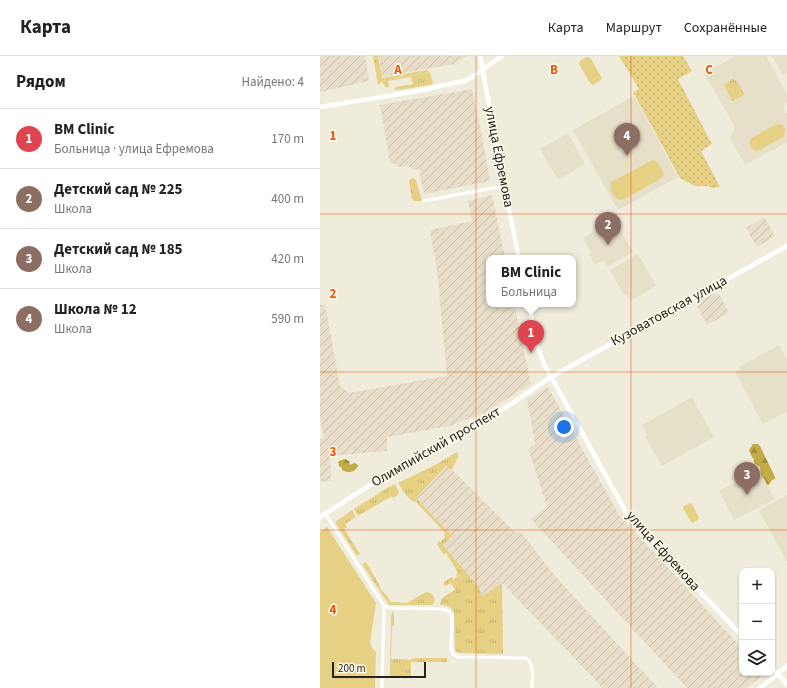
<!DOCTYPE html>
<html lang="ru">
<meta charset="utf-8">
<style>
body{margin:0;font-family:"Source Sans 3",sans-serif;background:#f6f6f6;color:#222}
.controls{position:absolute;right:12px;bottom:12px;display:grid;overflow:hidden;border-radius:8px;box-shadow:0 1px 3px #0004}
.controls button{width:36px;height:36px;display:grid;place-items:center;padding:0;border:0;border-bottom:1px solid #e0e0e0;background:#fff;color:#222;font:20px sans-serif}
.scale{position:absolute;left:12px;bottom:10px;width:94px;box-sizing:border-box;padding-left:4px;border:2px solid #24231d;border-top:0;font-size:11px;line-height:14px;white-space:nowrap;color:#24231d;-webkit-text-stroke:3px #fef9e9;paint-order:stroke}
.you{position:absolute;left:244px;top:371px;width:14px;height:14px;margin:-10px;border:3px solid #fff;border-radius:50%;background:#1a73e8;box-shadow:0 0 0 6px #1a73e833}
.badge{display:grid;place-items:center;width:26px;height:26px;border-radius:50%;background:#7c3aed;color:#fff;font-size:13px;font-weight:700}
.pin{position:absolute;translate:-50% -33px;filter:drop-shadow(0 1px 2px #0008)}
.pin::after{content:'';position:absolute;top:21px;width:14px;height:12px;background:inherit;clip-path:polygon(0 0,100% 0,50% 100%)}
.popup{position:absolute;left:166px;top:199px;width:90px;height:52px;box-sizing:border-box;display:grid;place-content:center;border-radius:8px;background:#fff;filter:drop-shadow(0 1px 3px #0005);font-size:13px;white-space:nowrap;color:#767676}
.popup b{font-size:15px;color:#222}
.popup::after{content:'';position:absolute;left:50%;top:100%;margin-left:-8px;border:8px solid transparent;border-top-color:#fff}
.list{margin:0;padding:0;list-style:none}
h2{display:flex;justify-content:space-between;align-items:center;height:52px;margin:0;padding:0 16px;font-size:17px}
h2 small{font-size:13px;font-weight:400;color:#767676}
.list li{display:grid;grid-template-columns:26px 1fr auto;gap:12px;align-items:center;box-sizing:border-box;height:60px;padding:0 16px;border-top:1px solid #e0e0e0}
.list b{display:block;font-size:15px;white-space:nowrap}
.list p{margin:0;font-size:13px;white-space:nowrap;color:#767676}
.list em{font-size:13px;font-style:normal;color:#767676}
.icon{flex:none;width:22px;height:22px;fill:none;stroke:currentColor;stroke-width:2;stroke-linecap:round;stroke-linejoin:round}
.map{position:relative;flex:none;width:467px;height:632px;overflow:hidden}
header{display:flex;align-items:center;gap:24px;box-sizing:border-box;height:56px;padding:0 20px;background:#fff;border-bottom:1px solid #e0e0e0}
header strong{font-size:19px}
nav{display:flex;gap:22px;margin-inline-start:auto;font-size:14px}
main{display:flex}
aside{flex:1;background:#fff}
.map>svg:first-child{display:block}
.built{fill:#e6e0c9}
.industrial{fill:url(#industrial-furrows)}
.grass{fill:url(#grass-tufts)}
.forest{fill:url(#forest-firs)}
.park{fill:url(#park-dots)}
.pitch{fill:#e5d084}
.lines{fill:none;stroke-linecap:round;stroke-linejoin:round}
.street{stroke:#fff;stroke-width:3}
.secondary{stroke:#fff;stroke-width:4.5}
.grid{fill:none;stroke:#e8590c;stroke-width:1;stroke-opacity:0.55}
.labels{text-anchor:middle;dominant-baseline:central;stroke-width:3;stroke-linejoin:round;paint-order:stroke}
.street-label{font-size:14px;fill:#24231d;stroke:#fef9e9}
.grid-label{font-size:13px;text-anchor:middle;font-weight:bold;fill:#e8590c;stroke:#fef9e9;stroke-width:3;stroke-linejoin:round;paint-order:stroke}
</style>
<header>
<strong>Карта</strong>
<nav><a>Карта</a><a>Маршрут</a><a>Сохранённые</a></nav>
</header>
<main>
<aside>
<h2>Рядом<small>Найдено: 4</small></h2>
<ul class="list">
<li><span class="badge" style="background:#e0444e">1</span><div><b>BM Clinic</b><p>Больница · улица Ефремова</p></div><em>170 m</em></li>
<li><span class="badge" style="background:#8d6e63">2</span><div><b>Детский сад № 225</b><p>Школа</p></div><em>400 m</em></li>
<li><span class="badge" style="background:#8d6e63">3</span><div><b>Детский сад № 185</b><p>Школа</p></div><em>420 m</em></li>
<li><span class="badge" style="background:#8d6e63">4</span><div><b>Школа № 12</b><p>Школа</p></div><em>590 m</em></li>
</ul>
</aside>
<div class="map">
<svg width="467" height="632" viewBox="0 0 467 632">
<defs>
<pattern id="industrial-furrows" width="10" height="10" patternUnits="userSpaceOnUse"><rect width="10" height="10" fill="#e7ddc8"/><path d="M-1 1l2-2M0 10L10 0M9 11l2-2" fill="none" stroke="#c6bdab"/></pattern>
<pattern id="grass-tufts" width="24" height="20" patternUnits="userSpaceOnUse"><rect width="24" height="20" fill="#e5d084"/><path d="M3 7l-1-3M5 7V3M7 7l1-3M15 17l-1-3M17 17v-4M19 17l1-3" fill="none" stroke="#c4b272"/></pattern>
<pattern id="forest-firs" width="22" height="20" patternUnits="userSpaceOnUse"><rect width="22" height="20" fill="#c5ab48"/><path d="M5 1l3.5 6h-7zM16 11l3.5 6h-7z" fill="#a08b3b"/></pattern>
<pattern id="park-dots" width="8" height="8" patternUnits="userSpaceOnUse"><rect width="8" height="8" fill="#e5d084"/><path d="M2 2h.1M6 6h.1" fill="none" stroke="#c4b272" stroke-width="1.8" stroke-linecap="round"/></pattern>
</defs>
<rect width="100%" height="100%" fill="#f0ecdc"/>
<g class="built">
<path d="M416 0H446L467 38V45L463 52 467 58V86L425 109 410 82 415 71 384 17Z"/>
<path d="M452 0H467V17L463 19Z"/>
<path d="M314 40 358 121 298 154 253 74Z"/>
<path d="M248 77 265 108 238 124 220 93Z"/>
<path d="M295 164 313 196 287 211 284 204 275 209 269 198 271 197 263 182Z"/>
<path d="M318 198 336 230 310 245 306 238 304 239 290 214Z"/>
<path d="M459 289 467 303V356L443 368 415 316 420 313 419 311Z"/>
<path d="M372 341 394 381 342 410 325 381 327 378 322 369Z"/>
<path d="M439 414 455 443 414 464 399 435Z"/>
<path d="M467 439V506L439 454Z"/>
</g>
<g class="industrial">
<path d="M0 0H45L49 25 0 36Z"/>
<path d="M59 0H147L134 8 62 21Z"/>
<path d="M152 33 163 85 170 125 104 138 99 113 95 114 87 110 79 111 70 106 60 49Z"/>
<path d="M172 139 185 202H169V248H194L211 328 164 357 129 370 67 381V395L10 400 11 425 0 426V383L4 382 0 362V249L5 248 20 330 29 337 127 320 117 214 110 174 152 165 148 145Z"/>
<path d="M444 161 455 180 437 191 426 172Z"/>
<path d="M395 237 396 239 399 238 409 257 387 269 377 250 381 247 380 245Z"/>
<path d="M228 331 299 459 422 592V617H446L426 632H367L211 463 227 450 208 393 215 388 207 343Z"/>
<path d="M127 409 195 476H201L235 520 338 632H283L182 527 163 540 160 536V533L123 489 132 480 96 442Z"/>
</g>
<g class="grass">
<path d="M53 0H58L62 22 107 14 109 16 63 25 58 29Z"/>
<path d="M110 16 113 27 111 29 77 34 74 33 76 31 93 28 91 21 68 25 69 31 66 32 65 29 62 27 63 25Z"/>
<path d="M413 23 417 25 424 38V39L412 45 404 29Z"/>
<path d="M92 122 96 124 102 145H94L92 143 89 125Z"/>
<path d="M137 396 138 398V401L132 414 126 410 96 442 132 480 123 489 160 533V536L163 540 182 527 183 598 141 597 137 596 135 594 134 556C131 550 126 549 120 549 120 540 129 538 135 534L131 527 125 530 124 529V526L132 521 133 523 137 521 136 518 138 517 126 497 123 498 117 488 119 484 120 486 125 481 124 479 125 477 95 445 93 446 84 437 78 427 117 408Z"/>
<path d="M75 428 79 436 78 439 73 442 72 440 38 460 34 453 67 432Z"/>
<path d="M32 454 36 461 25 468 27 471 24 473 40 498 37 500 15 466Z"/>
<path d="M46 506 59 528C60 533 62 535 65 538 68 540 69 544 71 546L87 547 106 536C113 537 118 543 112 549H69L42 508Z"/>
<path d="M72 555 74 557V569L72 571 71 603H83L91 604 93 602H127V606H91V621H71L70 620 71 561Z"/>
</g>
<g class="forest">
<path d="M433 388H438L440 390 455 421V423L452 424 449 429H447L445 424 442 421 441 419 440 411 434 407V403L432 401 429 394Z"/>
<path d="M25 403 29 405 30 409 34 407 37 408 38 410C35 416 29 418 22 414V412L19 410 18 406 21 404Z"/>
</g>
<path class="park" d="M299 0H363L372 15 358 23 392 88 381 95 400 131 391 132 388 130H375L360 122 313 36 319 33Z"/>
<g class="pitch">
<path d="M266 1H268L271 3 282 22 281 24 273 29 270 27 259 8 260 5Z"/>
<path d="M457 68 462 69 465 72V77L463 81 440 94 436 95 431 92 429 87 431 83 433 81Z"/>
<path d="M333 104 337 106 344 117 343 120 340 123 303 144C294 145 288 133 291 126Z"/>
<path d="M370 447 372 448 379 462V463L373 467 371 466 363 452 364 450Z"/>
<path d="M7 471 56 547 50 586 52 592 56 596 55 632H0V476Z"/>
</g>
<g class="lines">
<g class="street">
<path d="M103 145 184 130"/>
<path d="M5 457 64 550 70 552 122 553C128 554 131 556 132 562L131 593 133 598 138 601 206 602C215 608 212 623 212 632"/>
<path d="M62 632 64 550"/>
</g>
<g class="secondary">
<path d="M160 0 184 130 199 202"/>
<path d="M0 51 92 36 144 25 152 21 182 0"/>
<path d="M209 248 218 292 224 308 307 458 422 580"/>
<path d="M0 461 61 422 115 395 134 384 191 348 231 321 467 190"/>
<path d="M452 612 467 628"/>
<path d="M440 632 467 610"/>
</g>
</g>
<path class="grid" d="M156 0V632M311 0V632M0 158H467M0 316H467M0 474H467"/>
<g class="labels">
<g class="street-label">
<text transform="translate(179 101) rotate(79)">улица Ефремова</text>
<text transform="translate(349 255) rotate(-29)">Кузоватовская улица</text>
<text transform="translate(116 391) rotate(-30)">Олимпийский проспект</text>
<text transform="translate(343 495) rotate(48)">улица Ефремова</text>
</g>
</g>
<g class="grid-label">
<text x="78" y="18">A</text>
<text x="234" y="18">B</text>
<text x="389" y="18">C</text>
<text x="13" y="84">1</text>
<text x="13" y="242">2</text>
<text x="13" y="400">3</text>
<text x="13" y="558">4</text>
</g>
</svg>
<div class="controls">
<button>+</button>
<button>−</button>
<button><svg class="icon" aria-label="layers" viewBox="0 0 24 24"><path d="M12 4l9 5-9 5-9-5zM3 14l9 5 9-5"/></svg></button>
</div>
<div class="scale">200 m</div>
<div class="you"></div>
<div class="pin badge" style="left:211px;top:297px;background:#e0444e">1</div>
<div class="popup"><b>BM Clinic</b>Больница</div>
<div class="pin badge" style="left:288px;top:189px;background:#8d6e63">2</div>
<div class="pin badge" style="left:427px;top:439px;background:#8d6e63">3</div>
<div class="pin badge" style="left:307px;top:100px;background:#8d6e63">4</div>
</div>
</main>
